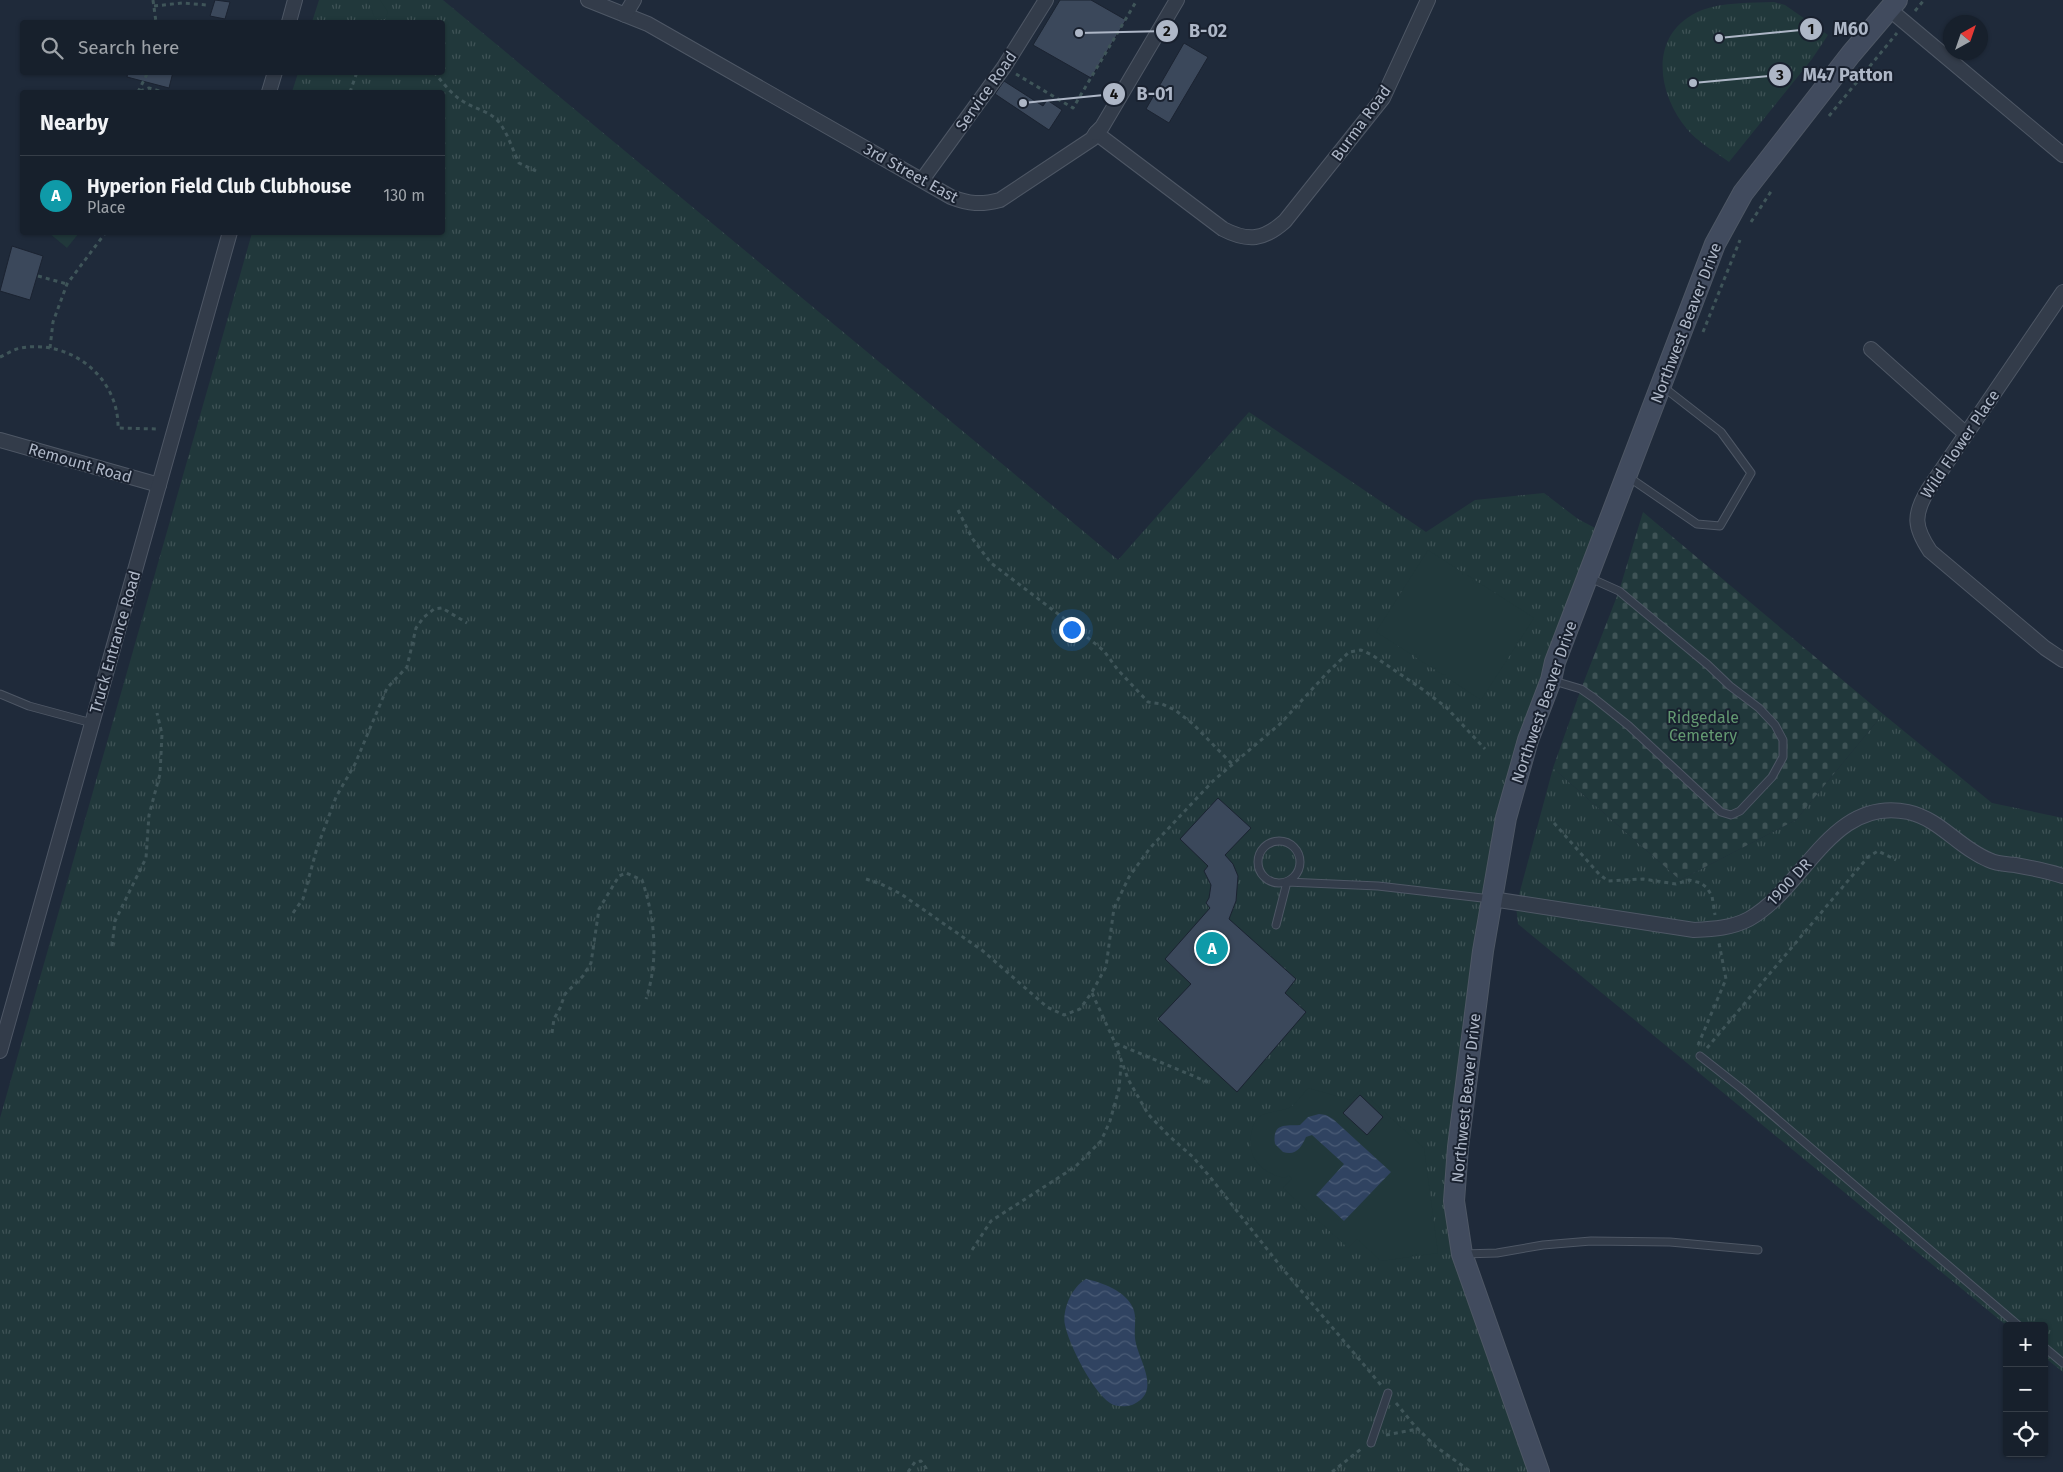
<!DOCTYPE html>
<meta charset="utf-8">
<style>
body{margin:0;font-family:"Fira Sans",sans-serif;background:#202834;color:#f1f3f6}
.controls{position:absolute;right:15px;bottom:15px;display:grid;overflow:hidden;border-radius:5px;box-shadow:0 1px 4px #0004}
.controls button{width:45px;height:45px;display:grid;place-items:center;padding:0;border:0;border-bottom:1px solid #363e48;background:#17202c;color:#f1f3f6;font:25px sans-serif}
.compass{position:absolute;left:1943px;top:15px;width:45px;height:45px;border-radius:50%;background:#17202c;box-shadow:0 1px 4px #0004;rotate:40deg}
.you{position:absolute;left:1071px;top:629px;width:18px;height:18px;margin:-12px;border:4px solid #fff;border-radius:50%;background:#1a73e8;box-shadow:0 0 0 8px #1a73e833}
.badge{display:grid;place-items:center;width:32px;height:32px;border-radius:50%;background:#b45309;color:#fff;font-size:16px;font-weight:700}
.pin{position:absolute;translate:-50% -50%;border:2px solid #fff;box-shadow:0 1px 5px #0006}
.list{margin:0;padding:0;list-style:none}
h2{display:flex;justify-content:space-between;align-items:center;height:65px;margin:0;padding:0 20px;font-size:21px}
h2 small{font-size:16px;font-weight:400;color:#9ea3a9}
.list li{display:grid;grid-template-columns:32px 1fr auto;gap:15px;align-items:center;box-sizing:border-box;height:80px;padding:0 20px;border-top:1px solid #363e48}
.list b{display:block;font-size:19px;white-space:nowrap}
.list p{margin:0;font-size:16px;white-space:nowrap;color:#9ea3a9}
.list em{font-size:16px;font-style:normal;color:#9ea3a9}
.icon{flex:none;width:28px;height:28px;fill:none;stroke:currentColor;stroke-width:2;stroke-linecap:round;stroke-linejoin:round}
.map{position:relative;flex:none;width:2063px;height:1472px;overflow:hidden}
.search{position:absolute;background:#17202c;box-shadow:0 1px 4px #0004;left:20px;top:20px;width:425px;height:55px;display:flex;align-items:center;gap:12px;box-sizing:border-box;padding:0 18px;border-radius:5px;color:#9ea3a9;font-size:19px}
.panel{position:absolute;background:#17202c;box-shadow:0 1px 4px #0004;left:20px;top:90px;width:425px;height:145px;border-radius:5px}
.map>svg:first-child{display:block}
.grass{fill:url(#grass-tufts)}
.cemetery{fill:url(#cemetery-stones)}
.garden{fill:#21383b}
.water{fill:url(#water-waves)}
.building{fill:#3b485b;stroke:#1b2331}
.lines{fill:none;stroke-linecap:round;stroke-linejoin:round}
.lane-casing{stroke:#4e5765;stroke-width:9}
.street-casing{stroke:#4e5765;stroke-width:16}
.secondary-casing{stroke:#4e5765;stroke-width:22}
.path{stroke:#3f5559;stroke-width:3;stroke-dasharray:4 4;stroke-linecap:butt}
.lane{stroke:#333c4a;stroke-width:7}
.street{stroke:#333c4a;stroke-width:14}
.secondary{stroke:#414b5e;stroke-width:20}
.labels{text-anchor:middle;dominant-baseline:central;stroke-width:4;stroke-linejoin:round;paint-order:stroke}
.street-label{font-size:16px;fill:#aeb7c7;stroke:#19212f}
.park-label{font-size:16px;fill:#639971;stroke:#19212f}
.leader{fill:none;stroke:#aeb7c7;stroke-width:2}
.callout-dot{fill:#aeb7c7;stroke:#19212f;stroke-width:2}
.mark-label{font-size:15px;text-anchor:middle;font-weight:bold;fill:#111}
.callout-label{font-size:18px;text-anchor:middle;font-weight:bold;fill:#aeb7c7;stroke:#19212f;stroke-width:4;stroke-linejoin:round;paint-order:stroke}
</style>
<div class="map">
<svg width="2063" height="1472" viewBox="0 0 2063 1472">
<defs>
<pattern id="grass-tufts" width="24" height="20" patternUnits="userSpaceOnUse" patternTransform="scale(1.25)"><rect width="24" height="20" fill="#21383b"/><path d="M3 7l-1-3M5 7V3M7 7l1-3M15 17l-1-3M17 17v-4M19 17l1-3" fill="none" stroke="#3f5356"/></pattern>
<pattern id="cemetery-stones" width="16" height="16" patternUnits="userSpaceOnUse" patternTransform="scale(1.25)"><rect width="16" height="16" fill="#21383b"/><path d="M2 7V4a2 2 0 0 1 4 0v3zM10 15v-3a2 2 0 0 1 4 0v3z" fill="#3f5356"/></pattern>
<pattern id="water-waves" width="16" height="10" patternUnits="userSpaceOnUse" patternTransform="scale(1.25)"><rect width="16" height="10" fill="#304361"/><path d="M0 5q4-4 8 0t8 0" fill="none" stroke="#4b5c76"/></pattern>
</defs>
<rect width="100%" height="100%" fill="#1f2a3a"/>
<g class="grass">
<path d="M319 0H443L1118 560 1249 412 1426 532 1475 500 1544 493 1578 519 1599 530 1521 737 1448 1177 1530 1472H0V1118L252 233 442 232V92H292L298 73 442 72V22H312Z"/>
<path d="M1774 2 1785 5 1828 35 1812 59 1729 162C1717 153 1696 141 1687 129 1656 92 1648 32 1702 10 1723 2 1751 3 1774 2Z"/>
<path d="M1883 714 1992 803 2063 818V1372L2044 1357V1326H2007L1518 924 1516 906 1553 768 1680 880 1796 820Z"/>
</g>
<path class="cemetery" d="M1643 512 1883 714 1796 820 1680 880 1553 768 1581 689 1619 591Z"/>
<g class="garden">
<path d="M368 0H380L388 12 385 19 378 20 374 16Z"/>
<path d="M49 233H79L67 248Z"/>
<path d="M1428 550 1462 572 1463 575H1467L1534 618 1481 700 1446 677V674L1443 675 1415 657 1414 654H1411L1376 632Z"/>
<path d="M1308 1088 1351 1100 1360 1090 1424 1148 1438 1253 1381 1261 1357 1239 1348 1248 1283 1188 1292 1178 1288 1175 1286 1178C1264 1175 1246 1158 1251 1135 1252 1129 1254 1121 1259 1117 1267 1111 1280 1112 1289 1108 1296 1104 1303 1094 1308 1088Z"/>
</g>
<g class="water">
<path d="M1319 1114 1326 1115 1333 1119 1391 1172 1344 1221 1316 1195 1344 1164 1312 1135 1306 1137C1301 1148 1296 1156 1283 1152L1275 1144C1272 1122 1286 1126 1300 1125L1308 1117Z"/>
<path d="M1086 1279C1101 1282 1126 1291 1133 1308 1137 1317 1134 1328 1135 1338 1137 1359 1164 1392 1132 1405 1125 1407 1115 1407 1110 1403 1093 1392 1069 1345 1065 1325 1062 1309 1072 1287 1086 1279Z"/>
</g>
<g class="building">
<path d="M215 0 230 2 225 19 210 16Z"/>
<path d="M1060 0H1091L1126 20 1091 78 1033 45Z"/>
<path d="M1184 43 1208 57 1169 123 1146 109Z"/>
<path d="M128 72H173L169 88 127 77Z"/>
<path d="M1004 81 1043 106 1047 100 1062 110 1049 130 995 94Z"/>
<path d="M12 246 43 256 30 300 0 291Z"/>
<path d="M1218 798 1251 828 1225 855 1233 864 1238 876 1236 901 1229 919 1296 979 1285 993 1306 1012 1237 1092 1158 1019 1191 984 1165 959 1210 908 1206 903 1209 898 1211 885 1204 871 1208 866 1180 839Z"/>
<path d="M1360 1095 1383 1117 1367 1135 1343 1113Z"/>
</g>
<g class="lines">
<defs>
<g id="lane">
<path d="M1627 476 1697 524 1720 526 1751 473 1721 432 1662 386"/>
<path d="M1554 681 1581 689 1594 698 1629 726 1721 812 1731 815 1740 811 1772 777 1783 757V740L1775 725 1759 708 1730 686 1708 665 1619 591 1590 578"/>
<path d="M0 694 29 706 92 723"/>
<circle cx="1279" cy="862" r="21"/>
<path d="M1276 925 1287 882 1378 886 1491 899"/>
<path d="M1700 1056 1742 1089 2019 1326"/>
<path d="M1463 1254 1497 1253 1543 1245 1591 1241 1670 1242 1758 1250"/>
<path d="M2044 1347 2063 1363"/>
<path d="M1371 1443 1388 1393"/>
</g>
<g id="street">
<path d="M588 0 648 24 951 197C969 204 981 205 1000 200L1092 139 1096 133 1223 229C1248 242 1264 240 1285 221L1383 98 1428 0"/>
<path d="M1889 9 2063 155"/>
<path d="M625 15 634 0"/>
<path d="M289 22 295 0"/>
<path d="M269 92 275 72"/>
<path d="M1096 133 1102 127 1177 0"/>
<path d="M922 180 1004 67 1046 0"/>
<path d="M2063 292 1928 490C1913 515 1914 527 1930 551L2045 648 2063 660"/>
<path d="M1871 349 1966 434"/>
<path d="M0 440 159 485"/>
<path d="M1492 899 1694 930C1714 929 1732 928 1749 919 1805 888 1831 796 1908 812 1940 819 1959 848 1989 860 1997 864 2007 864 2015 865 2032 868 2047 871 2063 876"/>
<path d="M0 1051 230 232"/>
</g>
<path id="secondary" d="M1539 1472 1462 1254 1454 1201 1458 1147 1483 951 1506 818 1528 740 1551 680 1555 662 1715 244 1743 193 1851 54 1897 0"/>
</defs>
<use href="#lane" class="lane-casing"/>
<use href="#street" class="street-casing"/>
<use href="#secondary" class="secondary-casing"/>
<g class="path">
<path d="M153 0 156 22"/>
<path d="M154 6 182 3 207 5"/>
<path d="M1915 11 1924 0"/>
<path d="M434 72C443 83 452 95 464 102 475 109 489 111 498 121 508 133 512 149 519 163L536 171"/>
<path d="M1016 74 1073 108 1137 0"/>
<path d="M140 91 149 88 163 92"/>
<path d="M138 92 148 72"/>
<path d="M350 92 357 72"/>
<path d="M1829 116 1897 33"/>
<path d="M1751 222 1772 190"/>
<path d="M38 276 67 284"/>
<path d="M1703 332 1740 240"/>
<path d="M50 348 53 322 67 284 106 232"/>
<path d="M0 357C7 354 14 349 21 348 70 339 119 377 118 428L158 429"/>
<path d="M958 510 972 538 991 563 1070 623 1104 651 1118 670 1148 702 1162 704 1175 710 1193 724 1232 764"/>
<path d="M1554 823 1599 874 1608 881 1643 879 1676 884 1689 880 1701 883 1707 888 1712 896 1715 915"/>
<path d="M866 879 881 884 901 894 983 951 1047 1007 1064 1015 1080 1009 1092 992 1106 967 1114 908 1129 877 1150 848 1213 781 1281 723 1327 673 1349 652 1361 650 1372 655 1422 689 1446 707 1485 749"/>
<path d="M293 913 303 899 317 848 336 797 355 764 387 688 407 667 416 628 424 617 434 609 442 608 467 623"/>
<path d="M112 946 115 921 146 858 149 815 160 774 162 734 157 713"/>
<path d="M1092 993 1115 1043 1210 1083"/>
<path d="M552 1033 554 1019 560 1008 565 994 583 976 591 963 599 909 619 876 626 873 642 880C655 918 659 960 646 999"/>
<path d="M1115 1043 1128 1079 1148 1114 1169 1136 1193 1157 1210 1177 1282 1268 1381 1385"/>
<path d="M1698 1045 1726 979 1719 943"/>
<path d="M1707 1048 1868 857 1878 851 1896 860"/>
<path d="M972 1250 991 1221 1075 1167 1101 1141 1110 1121 1119 1089 1121 1065"/>
<path d="M1396 1403 1414 1425 1435 1446 1471 1472"/>
<path d="M1386 1435 1418 1429"/>
<path d="M908 1472 915 1462 921 1461 926 1468V1472"/>
<path d="M1332 1472 1361 1449"/>
</g>
<use href="#lane" class="lane"/>
<use href="#street" class="street"/>
<use href="#secondary" class="secondary"/>
</g>
<g class="labels">
<g class="street-label">
<text transform="translate(986 91) rotate(-55)">Service Road</text>
<text transform="translate(1361 123) rotate(-54)">Burma Road</text>
<text transform="translate(911 173) rotate(29)">3rd Street East</text>
<text transform="translate(1686 323) rotate(-69)">Northwest Beaver Drive</text>
<text transform="translate(1960 444) rotate(-56)">Wild Flower Place</text>
<text transform="translate(80 463) rotate(16)">Remount Road</text>
<text transform="translate(115 642) rotate(-74)">Truck Entrance Road</text>
<text transform="translate(1544 702) rotate(-71)">Northwest Beaver Drive</text>
<text transform="translate(1789 882) rotate(-47)">1900 DR</text>
<text transform="translate(1466 1098) rotate(-84)">Northwest Beaver Drive</text>
</g>
<g class="park-label">
<text x="1703" y="717">Ridgedale<tspan x="1703" dy="18">Cemetery</tspan></text>
</g>
</g>
<path class="leader" d="M1719 38L1811 29M1079 33L1167 31M1693 83L1780 75M1023 103L1114 94"/>
<g class="callout-dot">
<circle cx="1719" cy="38" r="5"/>
<circle cx="1079" cy="33" r="5"/>
<circle cx="1693" cy="83" r="5"/>
<circle cx="1023" cy="103" r="5"/>
<circle cx="1811" cy="29" r="12"/>
<circle cx="1167" cy="31" r="12"/>
<circle cx="1780" cy="75" r="12"/>
<circle cx="1114" cy="94" r="12"/>
</g>
<g class="mark-label">
<text x="1811" y="34">1</text>
<text x="1167" y="36">2</text>
<text x="1780" y="80">3</text>
<text x="1114" y="99">4</text>
</g>
<g class="callout-label">
<text x="1851" y="35">M60</text>
<text x="1208" y="37">B-02</text>
<text x="1848" y="81">M47 Patton</text>
<text x="1155" y="100">B-01</text>
</g>
</svg>
<div class="controls">
<button>+</button>
<button>−</button>
<button><svg class="icon" aria-label="locate" viewBox="0 0 24 24"><circle cx="12" cy="12" r="6"/><path d="M12 2v4M12 18v4M2 12h4M18 12h4"/></svg></button>
</div>
<svg class="compass" viewBox="-18 -18 36 36"><path d="M0-13l5 13h-10z" fill="#e53935"/><path d="M0 13l5-13h-10z" fill="#9ea3a9"/></svg>
<div class="you"></div>
<div class="pin badge" style="left:1212px;top:948px;background:#0f9aa8">A</div>
<div class="search"><svg class="icon" aria-label="search" viewBox="0 0 24 24"><circle cx="10" cy="10" r="6"/><path d="M15 15l6 6"/></svg>Search here</div>
<section class="panel">
<h2>Nearby<small></small></h2>
<ul class="list">
<li><span class="badge" style="background:#0f9aa8">A</span><div><b>Hyperion Field Club Clubhouse</b><p>Place</p></div><em>130 m</em></li>
</ul>
</section>
</div>
